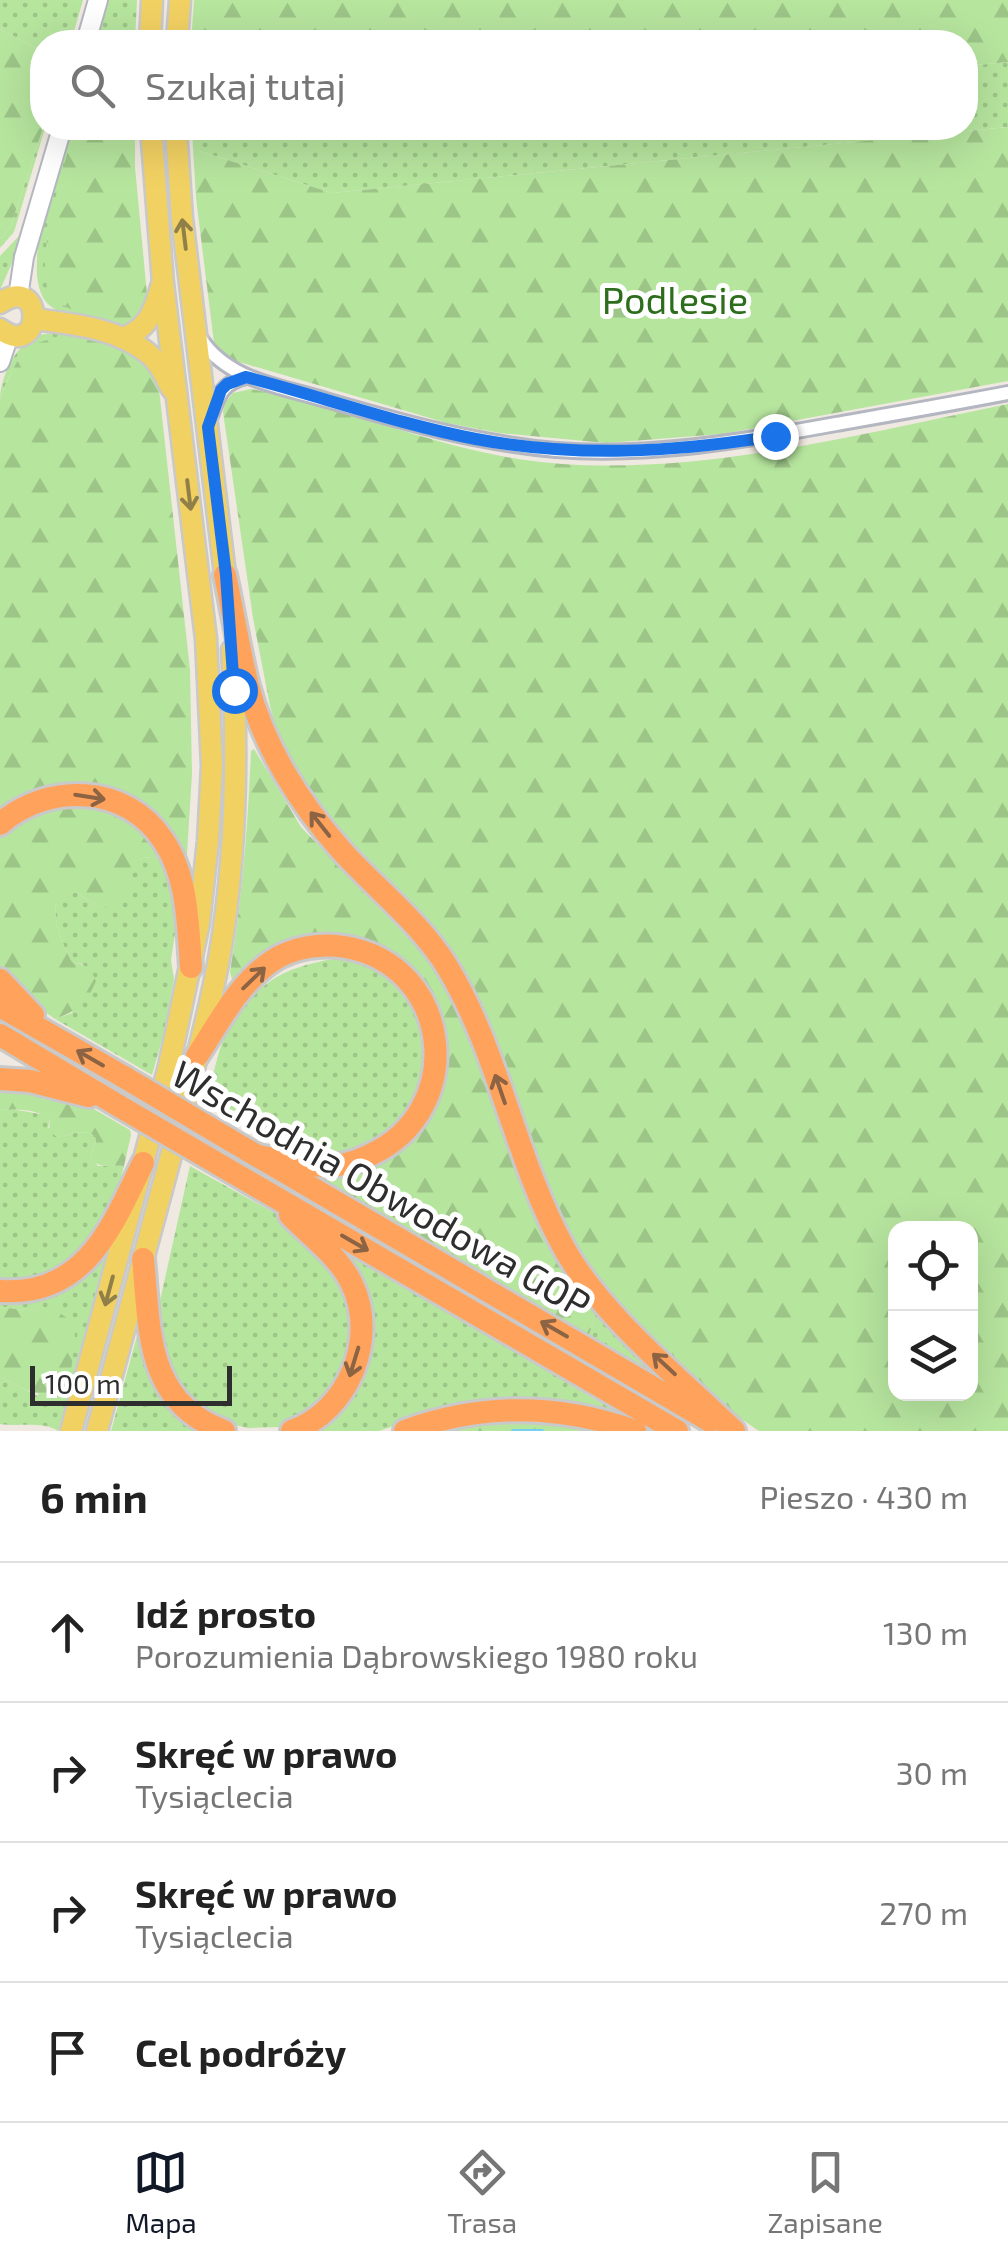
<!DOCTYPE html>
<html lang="pl">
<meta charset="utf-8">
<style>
body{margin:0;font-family:"Exo 2",sans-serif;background:#f6f6f6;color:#222}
.controls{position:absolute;right:30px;bottom:30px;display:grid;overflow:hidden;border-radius:20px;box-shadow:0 10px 40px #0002}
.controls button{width:90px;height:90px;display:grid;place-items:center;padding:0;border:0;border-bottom:2px solid #e0e0e0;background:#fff;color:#222;font:50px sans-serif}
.scale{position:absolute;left:30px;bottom:25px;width:202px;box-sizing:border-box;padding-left:10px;border:5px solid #2e2e2e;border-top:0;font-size:28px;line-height:35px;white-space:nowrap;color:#2e2e2e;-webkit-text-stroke:8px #fff;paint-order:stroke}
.stop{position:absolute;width:30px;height:30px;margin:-22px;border:8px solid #1a73e8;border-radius:50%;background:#fff}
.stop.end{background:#1a73e8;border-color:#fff;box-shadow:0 2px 10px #0008}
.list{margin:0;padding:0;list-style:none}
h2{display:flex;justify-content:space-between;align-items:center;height:130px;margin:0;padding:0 40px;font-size:42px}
h2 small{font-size:32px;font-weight:400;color:#767676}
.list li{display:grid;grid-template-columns:65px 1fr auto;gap:30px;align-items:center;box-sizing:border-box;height:140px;padding:0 40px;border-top:2px solid #e0e0e0}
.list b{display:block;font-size:38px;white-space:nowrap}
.list p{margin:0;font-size:32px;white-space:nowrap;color:#767676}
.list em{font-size:32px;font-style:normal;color:#767676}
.icon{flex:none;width:55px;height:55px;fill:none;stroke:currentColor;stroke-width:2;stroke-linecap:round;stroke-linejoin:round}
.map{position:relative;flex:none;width:1008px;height:1431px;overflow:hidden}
.search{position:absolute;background:#fff;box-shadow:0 10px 40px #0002;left:30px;right:30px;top:30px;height:110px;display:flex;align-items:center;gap:25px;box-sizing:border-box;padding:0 35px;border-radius:40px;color:#767676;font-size:38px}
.sheet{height:690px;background:#fff}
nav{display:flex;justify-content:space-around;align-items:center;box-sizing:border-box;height:140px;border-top:2px solid #e0e0e0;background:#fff;font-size:28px;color:#767676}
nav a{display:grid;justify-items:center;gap:5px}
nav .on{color:#111827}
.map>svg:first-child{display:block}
.grass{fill:url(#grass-dots)}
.forest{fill:url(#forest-firs);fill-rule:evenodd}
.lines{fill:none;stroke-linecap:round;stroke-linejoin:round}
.stream{stroke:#75cff0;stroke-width:4}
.street-casing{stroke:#b4b7c1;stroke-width:18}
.secondary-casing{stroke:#b4b7c1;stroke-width:22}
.primary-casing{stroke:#c9c9c9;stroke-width:25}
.highway-casing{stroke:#c9c9c9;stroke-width:28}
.street{stroke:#fff;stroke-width:12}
.secondary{stroke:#fff;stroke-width:18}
.primary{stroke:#f2d163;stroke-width:20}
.highway{stroke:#ffa35c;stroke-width:22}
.highway-bridge-casing{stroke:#c9c9c9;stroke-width:28;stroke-linecap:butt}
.highway-bridge{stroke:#ffa35c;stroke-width:22}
.oneway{stroke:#908048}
.oneway2{stroke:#8c6343}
.route{stroke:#1a73e8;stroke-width:12}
.labels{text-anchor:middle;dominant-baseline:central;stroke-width:10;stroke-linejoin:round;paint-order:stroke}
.park-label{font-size:38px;fill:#2c6e1b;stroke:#fff}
.street-label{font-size:38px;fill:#2e2e2e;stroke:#fff}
</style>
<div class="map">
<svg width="1008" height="1431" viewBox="0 0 1008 1431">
<defs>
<pattern id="grass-dots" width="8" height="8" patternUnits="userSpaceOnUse" patternTransform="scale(2.5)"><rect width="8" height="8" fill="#b6e59e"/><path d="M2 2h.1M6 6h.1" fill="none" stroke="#9dc588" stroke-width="1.8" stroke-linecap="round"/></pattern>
<pattern id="forest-firs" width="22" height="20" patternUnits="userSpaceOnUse" patternTransform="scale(2.5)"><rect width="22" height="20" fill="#b6e59e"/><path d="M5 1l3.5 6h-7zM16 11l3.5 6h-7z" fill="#9dc588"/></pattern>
</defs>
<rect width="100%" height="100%" fill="#efe9e1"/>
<g class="grass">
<path d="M0 0H83L71 42H42V51L0 29Z"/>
<path d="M107 0H137L135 42H94Z"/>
<path d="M1008 62V127L332 193 193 149 192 128H966V66Z"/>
<path d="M43 128H45L14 232 0 248V239L10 228Z"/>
<path d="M51 128H53L16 254 0 290V256L19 236Z"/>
<path d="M70 128H74L47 240 57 301 115 326C94 321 66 319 49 305 16 275 59 166 70 128Z"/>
<path d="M68 333 101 342C41 333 20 340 0 400 0 379 14 347 35 337 44 332 57 334 68 333Z"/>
<path d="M163 856 172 882 177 920 171 960 174 980 164 1033 152 1075 55 1019 72 1013 83 964 73 963C65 952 52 919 56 905 57 900 63 895 66 891L77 893 101 908 129 880 132 865 142 858Z"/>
<path d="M338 958 359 959 377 966 407 989 428 1038 419 1097 385 1138 345 1154 319 1157 283 1150 206 1105C212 1082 216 1057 225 1035 229 1025 236 1016 242 1008 271 973 295 966 338 958Z"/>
<path d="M11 1109 46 1115 50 1119 48 1127 57 1137C69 1135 84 1128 95 1136L96 1142 90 1156 98 1166H124L115 1199 100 1231 53 1275 0 1283V1110Z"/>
<path d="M371 1165 394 1221 312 1178 311 1174Z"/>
<path d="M190 1166 280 1216 339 1275 351 1312 349 1361 315 1412 283 1427 248 1428 216 1421 178 1391 155 1323Z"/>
<path d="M326 1237 601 1403 637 1422 420 1417 379 1431H318L345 1406 357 1388 370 1346Z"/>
<path d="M113 1244 58 1431C43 1421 19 1427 0 1424V1377L38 1396 52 1309 26 1310 0 1307V1302C57 1306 78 1285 113 1244Z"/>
<path d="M597 1308 675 1391 588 1339Z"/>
<path d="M140 1325C148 1372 152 1404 196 1431H111Z"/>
</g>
<g class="forest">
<path d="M194 0H1008V62L966 66V42H191Z"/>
<path d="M0 29 42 51 43 128 10 228 0 239Z"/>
<path d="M1008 127V381L722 434 606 443 500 433 447 423 236 361 226 356 214 343 196 198 193 149 332 193Z"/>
<path d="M74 128H135V167L148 305C129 329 125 330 97 319 81 312 59 308 50 293 32 265 66 161 74 128Z"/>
<path d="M71 337 101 342 138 354 158 380 190 670 192 774 187 854 185 864 120 797 0 813V400C7 381 17 352 37 343 47 339 60 339 71 337Z"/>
<path d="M251 389C355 410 455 457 562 464 709 474 865 433 1008 404V1431H759L715 1401 640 1329 603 1287 582 1254 556 1207 520 1117 504 1065 485 1016 466 979 343 839 312 797 290 761 276 729 270 706 253 618 223 412 225 403 233 393ZM896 1228H970V1394H896Z"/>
<path d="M254 749 301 827 416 946 448 985 484 1067 502 1128 524 1187 597 1308 588 1339 394 1221 371 1165 445 1073 447 1046 444 1029 433 997 420 977 385 949 349 937 240 979H232L230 972C242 899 248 825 251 751Z"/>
<path d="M83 803C126 817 135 820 163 856L142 858 133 865 125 895 120 903 101 908 77 893 67 892C63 895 58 900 56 905 52 918 65 952 73 963 87 964 90 968 96 981 87 1003 77 1011 55 1019L34 1004 0 970V835L35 813Z"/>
<path d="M0 1087H15L87 1105 130 1130 131 1135 124 1166C110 1165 97 1170 90 1156L96 1142 95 1136C84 1128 69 1135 57 1137L49 1131 50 1119C36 1109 17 1109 0 1110Z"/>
<path d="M0 1307 26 1310 52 1308 73 1322 75 1337 70 1380C42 1404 29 1391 0 1377Z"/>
<path d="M531 1416 617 1431H433Z"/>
</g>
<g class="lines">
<path class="stream" d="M513 1431H542"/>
<defs>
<g id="street">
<path d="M200 338C228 381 280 386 326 400 402 422 477 443 556 450 651 457 743 441 836 424 893 414 951 404 1008 393"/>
<path d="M209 422C217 399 220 383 246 377"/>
</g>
<g id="secondary">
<path d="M86 42 98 0"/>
<path d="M18 297 24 257 62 128"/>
<path d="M0 362 9 335"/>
</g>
<g id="primary">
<path d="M150 42 152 0"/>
<path d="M177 42 180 0"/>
<path d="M176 128 182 218 227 591"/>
<path d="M0 303C45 272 44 361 0 329"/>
<path d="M34 319C73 324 119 328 150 355 160 363 165 377 172 389"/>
<path d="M122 338C148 330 154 311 161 287"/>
<path d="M71 1431 169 1066 199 923 208 841 212 766 206 639 163 283 151 128"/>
<path d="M97 1431C123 1333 150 1235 176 1137 192 1076 209 1015 220 953 237 852 238 751 232 650"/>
</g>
<g id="highway">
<path d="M225 575C233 612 239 650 248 686 264 747 300 804 341 850 376 889 421 923 448 968 500 1055 515 1159 564 1248 601 1315 679 1378 734 1431"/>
<path d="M0 824C48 782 126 784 163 840 188 876 188 925 191 967"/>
<path d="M0 980 33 1015"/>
<path d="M0 1006 124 1077"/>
<path d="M0 1035 119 1106"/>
<path d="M197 1056C219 1023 238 984 272 961 293 947 321 943 345 947 453 965 468 1111 370 1155 356 1162 341 1166 326 1166 303 1166 280 1160 258 1156"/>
<path d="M0 1079 30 1081 89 1096"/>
<path d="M230 1140 710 1421"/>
<path d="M220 1165 677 1431"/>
<path d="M290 1215C310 1236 339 1256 352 1284 378 1338 349 1411 292 1431"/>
<path d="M143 1259C150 1329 145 1402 224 1431"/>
<path d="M0 1291C85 1297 112 1227 143 1163"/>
<path d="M405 1431C481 1403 559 1404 635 1431"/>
</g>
</defs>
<use href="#street" class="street-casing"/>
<use href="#secondary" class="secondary-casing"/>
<use href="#primary" class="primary-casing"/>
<use href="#highway" class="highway-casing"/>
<use href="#street" class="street"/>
<use href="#secondary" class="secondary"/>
<use href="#primary" class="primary"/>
<use href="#highway" class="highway"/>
<defs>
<g id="highway-bridge">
<path d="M124 1077 230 1140"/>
<path d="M119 1106 220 1165"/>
</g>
</defs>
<use href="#highway-bridge" class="highway-bridge-casing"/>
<use href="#highway-bridge" class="highway-bridge"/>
</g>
<defs><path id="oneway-shaft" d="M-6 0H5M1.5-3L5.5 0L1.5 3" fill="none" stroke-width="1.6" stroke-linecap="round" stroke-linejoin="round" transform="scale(2.5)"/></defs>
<g class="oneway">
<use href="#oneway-shaft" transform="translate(184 234) rotate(-97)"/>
<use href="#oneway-shaft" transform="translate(189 495) rotate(83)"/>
<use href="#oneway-shaft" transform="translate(109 1291) rotate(105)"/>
</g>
<g class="oneway2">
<use href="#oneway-shaft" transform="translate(90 797) rotate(9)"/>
<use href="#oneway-shaft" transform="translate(320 824) rotate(-128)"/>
<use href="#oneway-shaft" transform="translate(254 978) rotate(-44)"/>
<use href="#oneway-shaft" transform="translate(90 1058) rotate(-150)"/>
<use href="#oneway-shaft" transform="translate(500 1089) rotate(-109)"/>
<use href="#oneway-shaft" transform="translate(355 1243) rotate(30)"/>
<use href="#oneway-shaft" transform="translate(554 1329) rotate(-150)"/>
<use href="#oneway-shaft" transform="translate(354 1362) rotate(107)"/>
<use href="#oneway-shaft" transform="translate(664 1364) rotate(-137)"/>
</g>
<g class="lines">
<path class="route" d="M234 690 226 575 208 427 221 390 227 384 246 377C323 397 398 424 476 439 576 458 675 452 775 436"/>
</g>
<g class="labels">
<g class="park-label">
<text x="675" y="299">Podlesie</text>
</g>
<g class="street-label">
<text transform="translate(382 1188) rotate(30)">Wschodnia Obwodowa GOP</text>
</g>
</g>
</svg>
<div class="controls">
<button><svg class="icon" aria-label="locate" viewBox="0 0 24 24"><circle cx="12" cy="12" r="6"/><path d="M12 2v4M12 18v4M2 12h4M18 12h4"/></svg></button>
<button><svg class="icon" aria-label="layers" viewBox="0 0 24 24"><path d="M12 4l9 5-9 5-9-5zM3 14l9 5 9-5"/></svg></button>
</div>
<div class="scale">100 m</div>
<div class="stop" style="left:234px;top:690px"></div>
<div class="stop end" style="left:775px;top:436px"></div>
<div class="search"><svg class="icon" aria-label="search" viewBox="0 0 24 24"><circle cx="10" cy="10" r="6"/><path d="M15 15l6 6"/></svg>Szukaj tutaj</div>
</div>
<section class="sheet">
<h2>6 min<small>Pieszo · 430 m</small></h2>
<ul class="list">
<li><svg class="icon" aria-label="ahead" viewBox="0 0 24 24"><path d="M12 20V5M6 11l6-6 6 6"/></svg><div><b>Idź prosto</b><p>Porozumienia Dąbrowskiego 1980 roku</p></div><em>130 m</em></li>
<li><svg class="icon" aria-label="right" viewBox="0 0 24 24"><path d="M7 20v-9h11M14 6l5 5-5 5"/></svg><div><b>Skręć w prawo</b><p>Tysiąclecia</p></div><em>30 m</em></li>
<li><svg class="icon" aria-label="right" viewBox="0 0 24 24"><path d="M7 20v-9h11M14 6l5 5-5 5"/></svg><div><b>Skręć w prawo</b><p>Tysiąclecia</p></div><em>270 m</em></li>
<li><svg class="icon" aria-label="arrive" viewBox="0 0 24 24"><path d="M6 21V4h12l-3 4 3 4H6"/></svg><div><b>Cel podróży</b></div></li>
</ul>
</section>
<nav>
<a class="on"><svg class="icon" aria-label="map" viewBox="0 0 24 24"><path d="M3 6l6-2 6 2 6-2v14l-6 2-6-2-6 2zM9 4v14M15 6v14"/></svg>Mapa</a>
<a><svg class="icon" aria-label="directions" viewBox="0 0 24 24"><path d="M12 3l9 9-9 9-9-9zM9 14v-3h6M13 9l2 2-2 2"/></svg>Trasa</a>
<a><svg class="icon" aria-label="saved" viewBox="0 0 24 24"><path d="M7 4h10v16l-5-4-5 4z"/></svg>Zapisane</a>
</nav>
